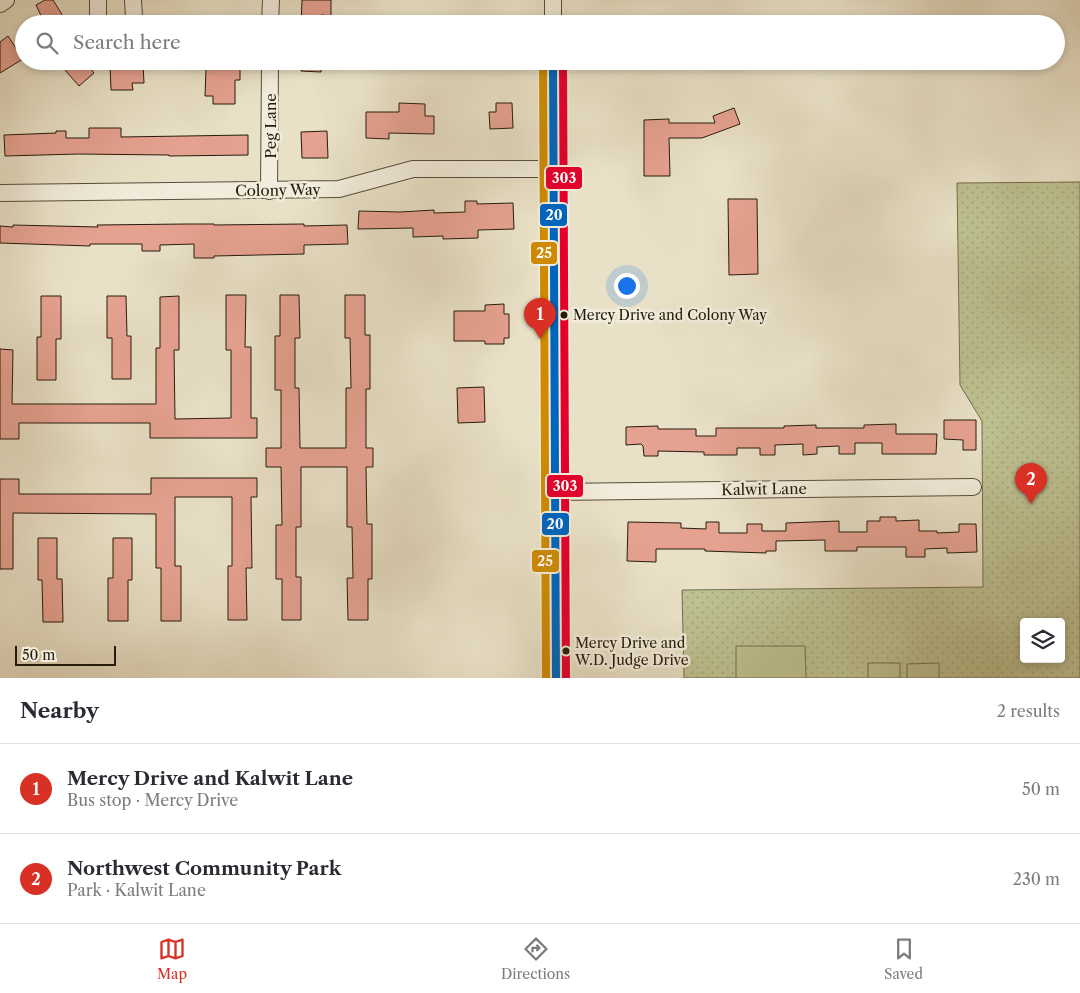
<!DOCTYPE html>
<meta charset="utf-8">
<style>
body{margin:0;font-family:"Libre Caslon Text",serif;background:#f7f7f7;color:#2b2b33}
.controls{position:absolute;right:15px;bottom:15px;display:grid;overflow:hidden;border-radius:5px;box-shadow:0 2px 8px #0003}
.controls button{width:45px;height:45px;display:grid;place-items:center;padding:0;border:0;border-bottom:1px solid #e1e1e2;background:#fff;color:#2b2b33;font:25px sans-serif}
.scale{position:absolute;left:15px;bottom:12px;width:101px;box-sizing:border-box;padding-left:5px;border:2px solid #271b0c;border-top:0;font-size:14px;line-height:18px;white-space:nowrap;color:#271b0c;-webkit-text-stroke:4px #f1ecdb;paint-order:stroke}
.you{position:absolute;left:626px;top:285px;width:18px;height:18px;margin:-12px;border:4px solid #fff;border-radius:50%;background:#1a73e8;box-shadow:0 0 0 8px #1a73e833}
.badge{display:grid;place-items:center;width:32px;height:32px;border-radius:50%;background:#d93025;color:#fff;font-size:16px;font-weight:700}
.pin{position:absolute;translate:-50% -41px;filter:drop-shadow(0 1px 2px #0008)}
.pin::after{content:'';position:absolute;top:26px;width:18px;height:15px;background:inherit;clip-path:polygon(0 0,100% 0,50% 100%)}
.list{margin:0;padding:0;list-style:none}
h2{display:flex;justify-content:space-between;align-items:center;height:65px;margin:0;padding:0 20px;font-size:21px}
h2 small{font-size:16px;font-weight:400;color:#7c7c81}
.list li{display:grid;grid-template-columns:32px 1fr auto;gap:15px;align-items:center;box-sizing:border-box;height:90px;padding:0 20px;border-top:1px solid #e1e1e2}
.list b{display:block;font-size:19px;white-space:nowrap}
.list p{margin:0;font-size:16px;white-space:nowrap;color:#7c7c81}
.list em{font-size:16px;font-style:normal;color:#7c7c81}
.icon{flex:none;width:28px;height:28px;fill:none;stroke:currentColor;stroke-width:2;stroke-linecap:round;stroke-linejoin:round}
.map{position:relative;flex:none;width:1080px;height:678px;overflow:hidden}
.search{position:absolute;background:#fff;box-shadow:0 2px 8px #0003;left:15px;right:15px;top:15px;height:55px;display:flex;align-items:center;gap:12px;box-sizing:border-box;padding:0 18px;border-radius:28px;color:#7c7c81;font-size:19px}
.sheet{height:245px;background:#fff}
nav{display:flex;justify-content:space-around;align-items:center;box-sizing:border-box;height:70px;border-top:1px solid #e1e1e2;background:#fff;font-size:14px;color:#7c7c81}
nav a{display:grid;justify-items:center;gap:2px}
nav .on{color:#d93025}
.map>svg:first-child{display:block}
.grass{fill:url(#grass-dots);stroke:#726e4e;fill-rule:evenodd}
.garden{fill:#bec191;stroke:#726e4e}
.building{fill:#e6a291;stroke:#271b0c}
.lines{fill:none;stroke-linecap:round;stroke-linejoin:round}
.minor-casing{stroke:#584c3b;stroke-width:18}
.minor{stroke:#f1ecdb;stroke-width:16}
.bus-1-casing{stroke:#f1ecdb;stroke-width:11}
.bus-2-casing{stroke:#f1ecdb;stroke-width:11}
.bus-3-casing{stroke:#f1ecdb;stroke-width:11}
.bus-1{stroke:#0065bd;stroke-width:8}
.bus-2{stroke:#cd8a02;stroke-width:8}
.bus-3{stroke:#e4002b;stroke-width:8}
.bus-dot{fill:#271b0c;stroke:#f1ecdb;stroke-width:2}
.labels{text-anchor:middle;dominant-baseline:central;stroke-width:5;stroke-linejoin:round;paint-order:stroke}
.bus-label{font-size:14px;fill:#271b0c;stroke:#f1ecdb;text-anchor:start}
.street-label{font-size:15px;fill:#271b0c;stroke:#f1ecdb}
.line-badge{stroke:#f1ecdb;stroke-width:2}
.badge-label{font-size:14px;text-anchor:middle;font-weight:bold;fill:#fff}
</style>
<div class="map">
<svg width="1080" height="678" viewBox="0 0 1080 678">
<defs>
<pattern id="grass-dots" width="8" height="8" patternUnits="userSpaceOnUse" patternTransform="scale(1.25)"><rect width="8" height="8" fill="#bec191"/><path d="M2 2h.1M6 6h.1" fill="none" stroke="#a3a57c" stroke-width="1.8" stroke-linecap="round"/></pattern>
</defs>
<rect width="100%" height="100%" fill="#e9e1c7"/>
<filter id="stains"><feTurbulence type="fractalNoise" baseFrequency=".004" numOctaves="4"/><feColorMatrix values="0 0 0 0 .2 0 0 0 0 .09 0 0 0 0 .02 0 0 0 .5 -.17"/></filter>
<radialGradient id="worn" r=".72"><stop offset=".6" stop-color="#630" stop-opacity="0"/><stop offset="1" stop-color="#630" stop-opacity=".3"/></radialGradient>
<path class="grass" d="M1080 182V678H684L682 590 983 587 982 421 960 385 957 183ZM1024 622H1061V659H1024Z"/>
<g class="garden">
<path d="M736 646H805L806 678H736Z"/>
<rect x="868" y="663" width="32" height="15"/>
<path d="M939 663V678H907V664Z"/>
</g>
<g class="building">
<path d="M45 0H53L68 24H45L36 5Z"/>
<path d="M302 0H331V16L321 15V24H301Z"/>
<path d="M8 36 23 59 0 73V42Z"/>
<path d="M57 61H84L94 73 79 86Z"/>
<path d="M301 61H322L321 72 301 71Z"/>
<path d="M143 64 144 83H132L133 90H111L110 65Z"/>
<path d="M206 69H240V80H235V104H213V96H205Z"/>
<path d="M399 103 425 104V116H434V134L389 133V139L366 138V112H399Z"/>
<path d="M496 103H512L513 128 490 129 489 112H496Z"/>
<path d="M734 108 740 124 702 138H669L670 176H644V120L669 119V123H715L713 116Z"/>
<path d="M89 128H121V137L248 135V155L169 156V155L78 154 5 156 4 135 56 133V131H66V138H89Z"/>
<path d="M327 131 328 158H302L301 132Z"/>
<path d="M728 199H757L758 274 729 275Z"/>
<path d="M465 201H477V204L513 203 514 229 478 230V238L443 239V236L413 237V228L358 229 359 211 400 212 434 210V213L465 212Z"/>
<path d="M186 224H214V225L304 224V226L347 225 348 244 304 245V254L214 256V258H194V244L160 245V251H142V244H90V246L0 243V226L13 227V225L98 227 97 225Z"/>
<path d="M226 295H246L245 347H251V418H257V438H150V423H19V439H0V349L13 350 12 404H156V348H160V297L179 296V350H174L175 419 231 418V350H226Z"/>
<path d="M280 295H299L300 338H295V388H299L300 448H346V388H351L350 338H345V295H365V335H370V389H366V448H373V467H366L367 524H372V579H368V620H348L347 578H353L352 527H347V467H301V527H296V577H301V620H282V579H276V525H282L281 467H266V448H281V390H275V336H280Z"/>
<path d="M41 296H61V339H56V380H37V337H41Z"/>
<path d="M107 296H126L127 336H131V379H112V338H107Z"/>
<path d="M504 304V314H509V338H504V344H485V341H454V311H485V305Z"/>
<path d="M484 387 485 422 458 423 457 388Z"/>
<path d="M944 420H976V450H963V440L944 439Z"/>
<path d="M896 424V434H937L936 454H882V443H855V454H839V446L817 447V454L803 455V444L775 445V455H760V448H737V455H704V452L658 451V456H644L643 446 641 444 626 445V427L658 426V429H696V436H716V428H784V426L816 425V428H864V425Z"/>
<path d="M151 478H257V497H251L252 568H246L247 620H228V566H232V497H175V566H181V621H161V568H156V514L13 513V569H0V479H19V494H151Z"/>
<path d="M880 517H896V521L919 520V531H937V533L959 532V524H976L977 552 947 553V548L925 549V557H906V547H857V551H825V540L776 541V551H766V553L705 551V549H656V562L627 561 628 522 681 523V528L706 529V522H719V533H747V524H762V531H786V523L839 521V532H867V521H880Z"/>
<path d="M38 538H57V579H62L63 622H43L42 580H38Z"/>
<path d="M113 538H132V580H128V621H108V578H113Z"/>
</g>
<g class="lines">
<defs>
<g id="minor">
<path d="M98 0V20L100 24"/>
<path d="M553 0V24"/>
<path d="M0 4 6 0"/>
<path d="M132 24 134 17 133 0"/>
<path d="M270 24 271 0"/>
<path d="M553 61 556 678"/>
<path d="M269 191 270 61"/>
<path d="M0 193 339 189 413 169H554"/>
<path d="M554 492 973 487"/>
</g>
</defs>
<use href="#minor" class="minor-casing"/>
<use href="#minor" class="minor"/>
<defs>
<path id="bus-1" d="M553 61 556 678"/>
<path id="bus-2" d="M543 61 546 678"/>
<path id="bus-3" d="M563 61 566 678"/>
</defs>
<use href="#bus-1" class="bus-1-casing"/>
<use href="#bus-2" class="bus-2-casing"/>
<use href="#bus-3" class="bus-3-casing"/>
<use href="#bus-1" class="bus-1"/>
<use href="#bus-2" class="bus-2"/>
<use href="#bus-3" class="bus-3"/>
</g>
<g class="bus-dot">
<circle cx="564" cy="315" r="4.5"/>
<circle cx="566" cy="651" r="4.5"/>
</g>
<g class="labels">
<g class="bus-label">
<text x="573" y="315">Mercy Drive and Colony Way</text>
<text x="575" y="643">Mercy Drive and<tspan x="575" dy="17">W.D. Judge Drive</tspan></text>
</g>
<g class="street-label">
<text transform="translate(270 126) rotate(-90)">Peg Lane</text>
<text transform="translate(278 190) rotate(-1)">Colony Way</text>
<text transform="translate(764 489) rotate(-1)">Kalwit Lane</text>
</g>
</g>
<g class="line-badge">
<rect x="545" y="166" width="38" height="24" rx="5" fill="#e4002b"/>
<rect x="539" y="203" width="29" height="24" rx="5" fill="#0065bd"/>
<rect x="530" y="241" width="28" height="24" rx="5" fill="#cd8a02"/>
<rect x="546" y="474" width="38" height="24" rx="5" fill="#e4002b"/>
<rect x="541" y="512" width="29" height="24" rx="5" fill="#0065bd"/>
<rect x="531" y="549" width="29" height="24" rx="5" fill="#cd8a02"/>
</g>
<g class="badge-label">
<text x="564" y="183">303</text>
<text x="554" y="220">20</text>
<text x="544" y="258">25</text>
<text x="565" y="491">303</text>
<text x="555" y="529">20</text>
<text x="545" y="566">25</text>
</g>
<rect width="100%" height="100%" filter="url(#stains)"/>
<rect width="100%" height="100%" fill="url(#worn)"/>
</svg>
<div class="controls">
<button><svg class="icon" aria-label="layers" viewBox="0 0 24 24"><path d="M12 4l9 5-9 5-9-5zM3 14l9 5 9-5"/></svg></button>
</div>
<div class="scale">50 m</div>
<div class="you"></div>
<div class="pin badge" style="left:540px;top:339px">1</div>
<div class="pin badge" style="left:1031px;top:504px">2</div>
<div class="search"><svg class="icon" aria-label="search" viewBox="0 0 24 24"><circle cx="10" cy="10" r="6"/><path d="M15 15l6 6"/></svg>Search here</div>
</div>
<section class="sheet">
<h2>Nearby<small>2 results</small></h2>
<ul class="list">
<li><span class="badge">1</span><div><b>Mercy Drive and Kalwit Lane</b><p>Bus stop · Mercy Drive</p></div><em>50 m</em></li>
<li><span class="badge">2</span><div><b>Northwest Community Park</b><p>Park · Kalwit Lane</p></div><em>230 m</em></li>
</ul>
</section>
<nav>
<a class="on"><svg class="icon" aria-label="map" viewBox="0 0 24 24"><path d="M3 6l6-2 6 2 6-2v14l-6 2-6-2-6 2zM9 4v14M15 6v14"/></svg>Map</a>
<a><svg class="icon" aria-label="directions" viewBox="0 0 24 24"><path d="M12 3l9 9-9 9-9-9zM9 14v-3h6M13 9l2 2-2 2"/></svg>Directions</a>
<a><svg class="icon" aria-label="saved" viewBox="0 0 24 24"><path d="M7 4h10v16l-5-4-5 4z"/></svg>Saved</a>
</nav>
